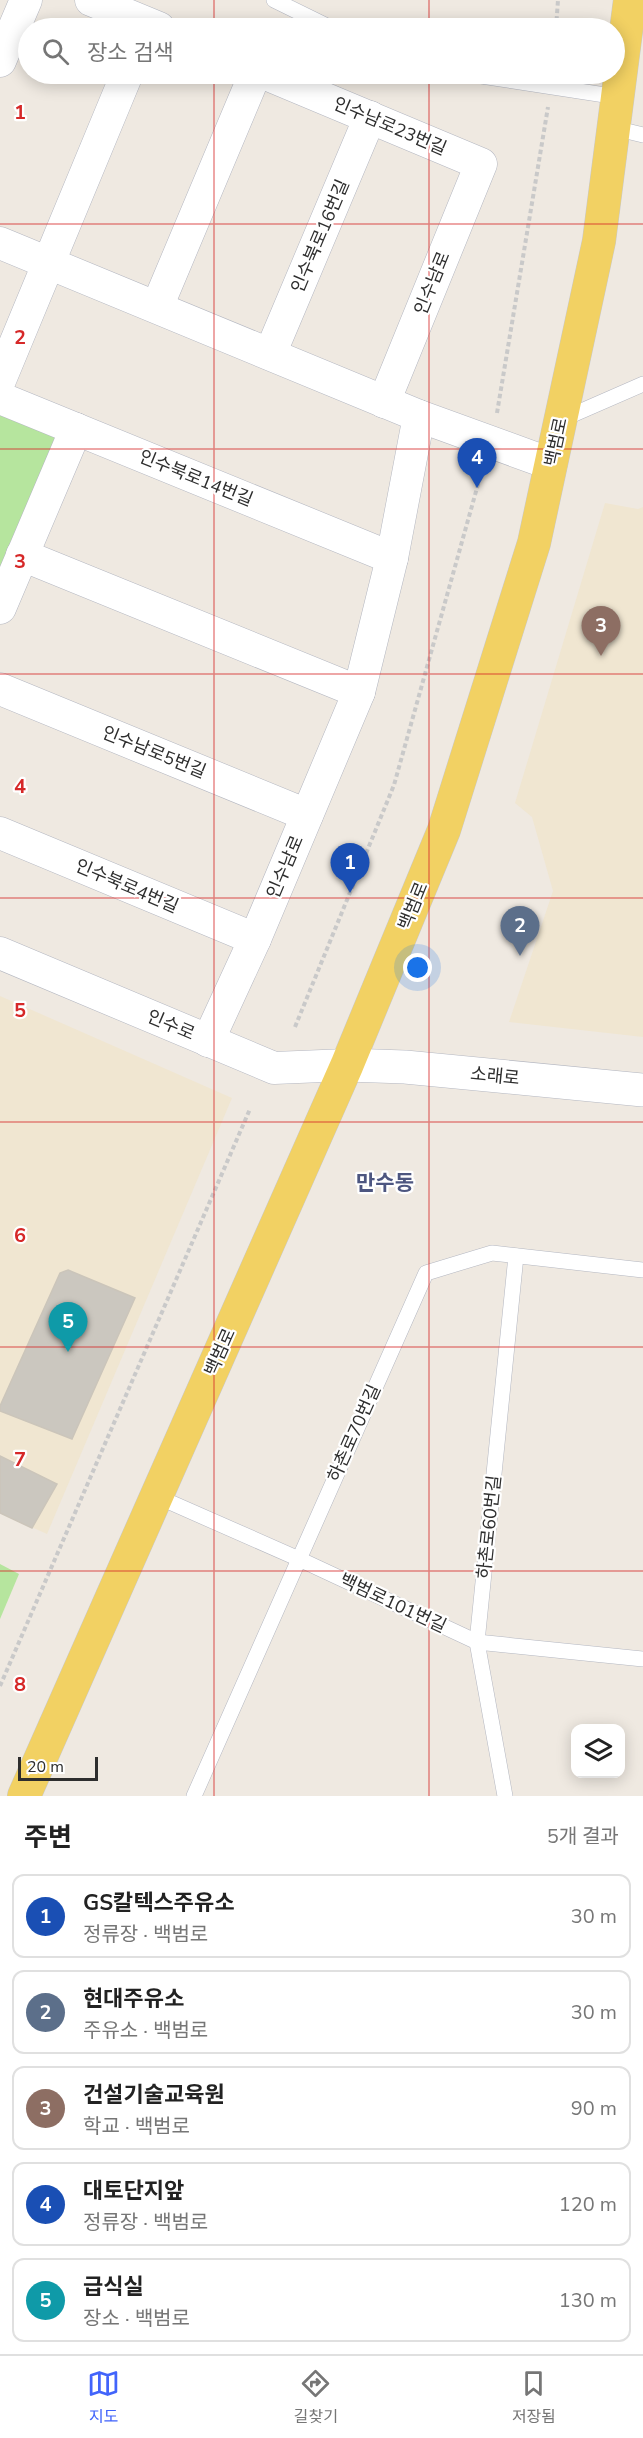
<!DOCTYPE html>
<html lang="ko">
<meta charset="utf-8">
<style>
body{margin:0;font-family:"Nunito Sans","Noto Sans KR",sans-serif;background:#f6f6f6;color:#222}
.controls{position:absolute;right:18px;bottom:18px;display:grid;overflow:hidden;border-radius:12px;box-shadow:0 3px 15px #0003}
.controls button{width:54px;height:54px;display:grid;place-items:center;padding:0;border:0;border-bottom:2px solid #e0e0e0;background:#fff;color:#222;font:30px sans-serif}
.scale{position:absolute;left:18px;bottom:15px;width:80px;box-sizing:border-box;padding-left:6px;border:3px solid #2e2e2e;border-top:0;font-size:16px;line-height:21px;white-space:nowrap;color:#2e2e2e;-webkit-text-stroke:4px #fff;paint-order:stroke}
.you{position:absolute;left:418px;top:968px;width:21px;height:21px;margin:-15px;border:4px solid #fff;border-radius:50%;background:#1a73e8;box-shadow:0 0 0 9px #1a73e833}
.badge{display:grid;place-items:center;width:39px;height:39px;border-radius:50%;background:#4264fb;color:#fff;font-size:20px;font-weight:700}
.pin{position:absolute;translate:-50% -50px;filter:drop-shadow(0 2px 3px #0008)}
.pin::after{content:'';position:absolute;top:32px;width:21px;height:18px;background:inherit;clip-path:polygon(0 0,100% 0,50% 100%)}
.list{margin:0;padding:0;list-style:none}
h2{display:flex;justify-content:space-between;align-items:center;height:78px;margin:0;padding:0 24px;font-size:26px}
h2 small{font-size:20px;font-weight:400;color:#767676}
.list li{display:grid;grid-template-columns:39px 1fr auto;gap:18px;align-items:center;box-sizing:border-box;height:84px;margin:0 12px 12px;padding:0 12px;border:2px solid #e0e0e0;border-radius:12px}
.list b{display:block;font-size:22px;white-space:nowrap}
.list p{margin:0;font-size:20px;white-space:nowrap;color:#767676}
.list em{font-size:20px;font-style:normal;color:#767676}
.icon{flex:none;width:33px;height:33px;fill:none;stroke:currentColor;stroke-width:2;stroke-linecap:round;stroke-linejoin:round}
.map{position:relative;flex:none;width:643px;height:1796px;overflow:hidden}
.search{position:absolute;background:#fff;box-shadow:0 3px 15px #0003;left:18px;right:18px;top:18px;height:66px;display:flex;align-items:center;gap:15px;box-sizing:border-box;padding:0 21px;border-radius:33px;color:#767676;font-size:22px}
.sheet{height:558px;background:#fff}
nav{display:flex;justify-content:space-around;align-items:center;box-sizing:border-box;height:84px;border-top:2px solid #e0e0e0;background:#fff;font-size:16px;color:#767676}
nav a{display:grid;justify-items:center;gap:3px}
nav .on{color:#4264fb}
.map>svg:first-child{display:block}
.education{fill:#f0e6d1}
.green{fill:#b6e59e}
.building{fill:#cbc7bf;stroke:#cbc5ba;stroke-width:1.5}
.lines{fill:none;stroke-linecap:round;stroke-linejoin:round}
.service-casing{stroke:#b4b7c1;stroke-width:16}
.minor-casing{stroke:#b4b7c1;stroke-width:33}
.secondary-casing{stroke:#b4b7c1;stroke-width:34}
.primary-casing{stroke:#c9c9c9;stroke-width:34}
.path{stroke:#c9c9c9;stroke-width:4;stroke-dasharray:4.5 3;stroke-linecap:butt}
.service{stroke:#fff;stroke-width:15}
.minor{stroke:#fff;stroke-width:32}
.secondary{stroke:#fff;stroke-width:33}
.primary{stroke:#f2d163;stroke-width:33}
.grid{fill:none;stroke:#d62828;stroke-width:1.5;stroke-opacity:0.55}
.labels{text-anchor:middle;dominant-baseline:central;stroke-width:4.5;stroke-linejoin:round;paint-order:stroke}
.street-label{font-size:18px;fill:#2e2e2e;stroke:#fff}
.quarter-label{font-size:21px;font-weight:bold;fill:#4d5680;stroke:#fff}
.grid-label{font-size:20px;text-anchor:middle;font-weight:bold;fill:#d62828;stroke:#fff;stroke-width:4.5;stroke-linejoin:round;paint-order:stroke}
</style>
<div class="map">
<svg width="643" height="1796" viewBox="0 0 643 1796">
<rect width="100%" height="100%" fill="#efe9e1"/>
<g class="education">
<path d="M605 503 638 509 643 507V1037L509 1022 553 891 532 817 515 803Z"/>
<path d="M0 996 232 1098 47 1534 0 1513Z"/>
</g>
<g class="green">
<path d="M0 398 76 429 0 608Z"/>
<path d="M0 1564 19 1574 0 1619Z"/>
</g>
<g class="building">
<path d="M68 1270 135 1298 72 1439 0 1411V1406L60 1273Z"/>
<path d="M0 1456 57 1484 32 1528 0 1513Z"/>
</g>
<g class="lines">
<defs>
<g id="service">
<path d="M274 0 331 28"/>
<path d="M468 74 618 97"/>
<path d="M614 128 643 135"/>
<path d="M563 419 643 384"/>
<path d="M156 1496 299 1559 477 1642 643 1659"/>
<path d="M194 1796 426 1273 492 1253 643 1270"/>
<path d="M505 1796 477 1642 516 1256"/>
</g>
<g id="minor">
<path d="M91 0 159 28"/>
<path d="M0 61 26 0"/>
<path d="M266 74 481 164 384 402"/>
<path d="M0 243 419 416 551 464"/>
<path d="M157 307 255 74"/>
<path d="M270 354 370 117"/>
<path d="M0 380 127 74"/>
<path d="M0 398 392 558"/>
<path d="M22 555 359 692"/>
<path d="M0 608 76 429"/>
<path d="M0 689 307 815"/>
<path d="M0 833 255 939"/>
<path d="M0 953 274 1068 347 1065"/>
<path d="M208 1041 255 939 359 692 392 558 419 416"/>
</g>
<path id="secondary" d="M347 1065 405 1067 643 1090"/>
<path id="primary" d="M24 1796 347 1065 444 830 534 543 599 241 630 0"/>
</defs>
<use href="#service" class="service-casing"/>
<use href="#minor" class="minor-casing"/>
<use href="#secondary" class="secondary-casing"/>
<use href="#primary" class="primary-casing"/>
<g class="path">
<path d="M556 28 558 0"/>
<path d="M497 413 548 107"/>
<path d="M295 1027 394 785 482 470"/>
<path d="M0 1686 250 1109"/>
</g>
<use href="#service" class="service"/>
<use href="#minor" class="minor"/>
<use href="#secondary" class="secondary"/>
<use href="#primary" class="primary"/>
</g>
<path class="grid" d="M214 0V28M429 0V28M214 74V1796M429 74V1796M0 224H643M0 449H643M0 674H643M0 898H643M0 1122H643M0 1347H643M0 1571H643"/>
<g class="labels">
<g class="street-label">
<text transform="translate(390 126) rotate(23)">인수남로23번길</text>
<text transform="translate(320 236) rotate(-67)">인수북로16번길</text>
<text transform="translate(432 283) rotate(-68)">인수남로</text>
<text transform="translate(556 442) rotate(-78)">백범로</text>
<text transform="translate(196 478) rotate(22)">인수북로14번길</text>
<text transform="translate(154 752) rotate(22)">인수남로5번길</text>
<text transform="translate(285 867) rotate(-67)">인수남로</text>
<text transform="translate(127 886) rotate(23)">인수북로4번길</text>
<text transform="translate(413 906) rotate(-68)">백범로</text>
<text transform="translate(171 1025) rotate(23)">인수로</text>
<text transform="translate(495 1076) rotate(6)">소래로</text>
<text transform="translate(220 1352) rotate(-66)">백범로</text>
<text transform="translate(354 1433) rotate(-66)">하촌로70번길</text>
<text transform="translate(489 1527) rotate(-84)">하촌로60번길</text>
<text transform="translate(393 1603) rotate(25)">백범로101번길</text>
</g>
<g class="quarter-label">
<text x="385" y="1183">만수동</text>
</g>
</g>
<g class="grid-label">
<text x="20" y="119">1</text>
<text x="20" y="344">2</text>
<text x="20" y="568">3</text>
<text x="20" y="793">4</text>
<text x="20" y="1017">5</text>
<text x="20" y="1242">6</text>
<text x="20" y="1466">7</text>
<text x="20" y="1691">8</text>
</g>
</svg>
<div class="controls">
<button><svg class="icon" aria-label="layers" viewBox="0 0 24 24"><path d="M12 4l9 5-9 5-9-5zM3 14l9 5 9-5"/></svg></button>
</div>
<div class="scale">20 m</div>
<div class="you"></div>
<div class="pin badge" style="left:350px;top:893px;background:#1a4fb4">1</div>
<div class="pin badge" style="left:520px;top:956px;background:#5c6f8a">2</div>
<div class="pin badge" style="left:601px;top:656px;background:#8d6e63">3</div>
<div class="pin badge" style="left:477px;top:488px;background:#1a4fb4">4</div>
<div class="pin badge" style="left:68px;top:1352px;background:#0f9aa8">5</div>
<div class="search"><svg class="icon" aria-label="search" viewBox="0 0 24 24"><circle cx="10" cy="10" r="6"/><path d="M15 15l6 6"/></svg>장소 검색</div>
</div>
<section class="sheet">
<h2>주변<small>5개 결과</small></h2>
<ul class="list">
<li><span class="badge" style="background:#1a4fb4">1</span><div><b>GS칼텍스주유소</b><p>정류장 · 백범로</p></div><em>30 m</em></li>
<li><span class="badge" style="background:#5c6f8a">2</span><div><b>현대주유소</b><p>주유소 · 백범로</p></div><em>30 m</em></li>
<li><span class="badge" style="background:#8d6e63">3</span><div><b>건설기술교육원</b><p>학교 · 백범로</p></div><em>90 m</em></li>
<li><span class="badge" style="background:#1a4fb4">4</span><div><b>대토단지앞</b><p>정류장 · 백범로</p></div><em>120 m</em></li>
<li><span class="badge" style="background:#0f9aa8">5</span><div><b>급식실</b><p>장소 · 백범로</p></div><em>130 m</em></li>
</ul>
</section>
<nav>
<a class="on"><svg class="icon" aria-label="map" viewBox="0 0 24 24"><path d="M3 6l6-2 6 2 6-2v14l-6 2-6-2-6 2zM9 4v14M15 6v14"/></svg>지도</a>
<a><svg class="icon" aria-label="directions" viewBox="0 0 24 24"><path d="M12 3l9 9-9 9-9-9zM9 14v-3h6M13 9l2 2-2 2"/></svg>길찾기</a>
<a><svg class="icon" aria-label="saved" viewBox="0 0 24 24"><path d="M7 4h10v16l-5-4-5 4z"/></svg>저장됨</a>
</nav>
